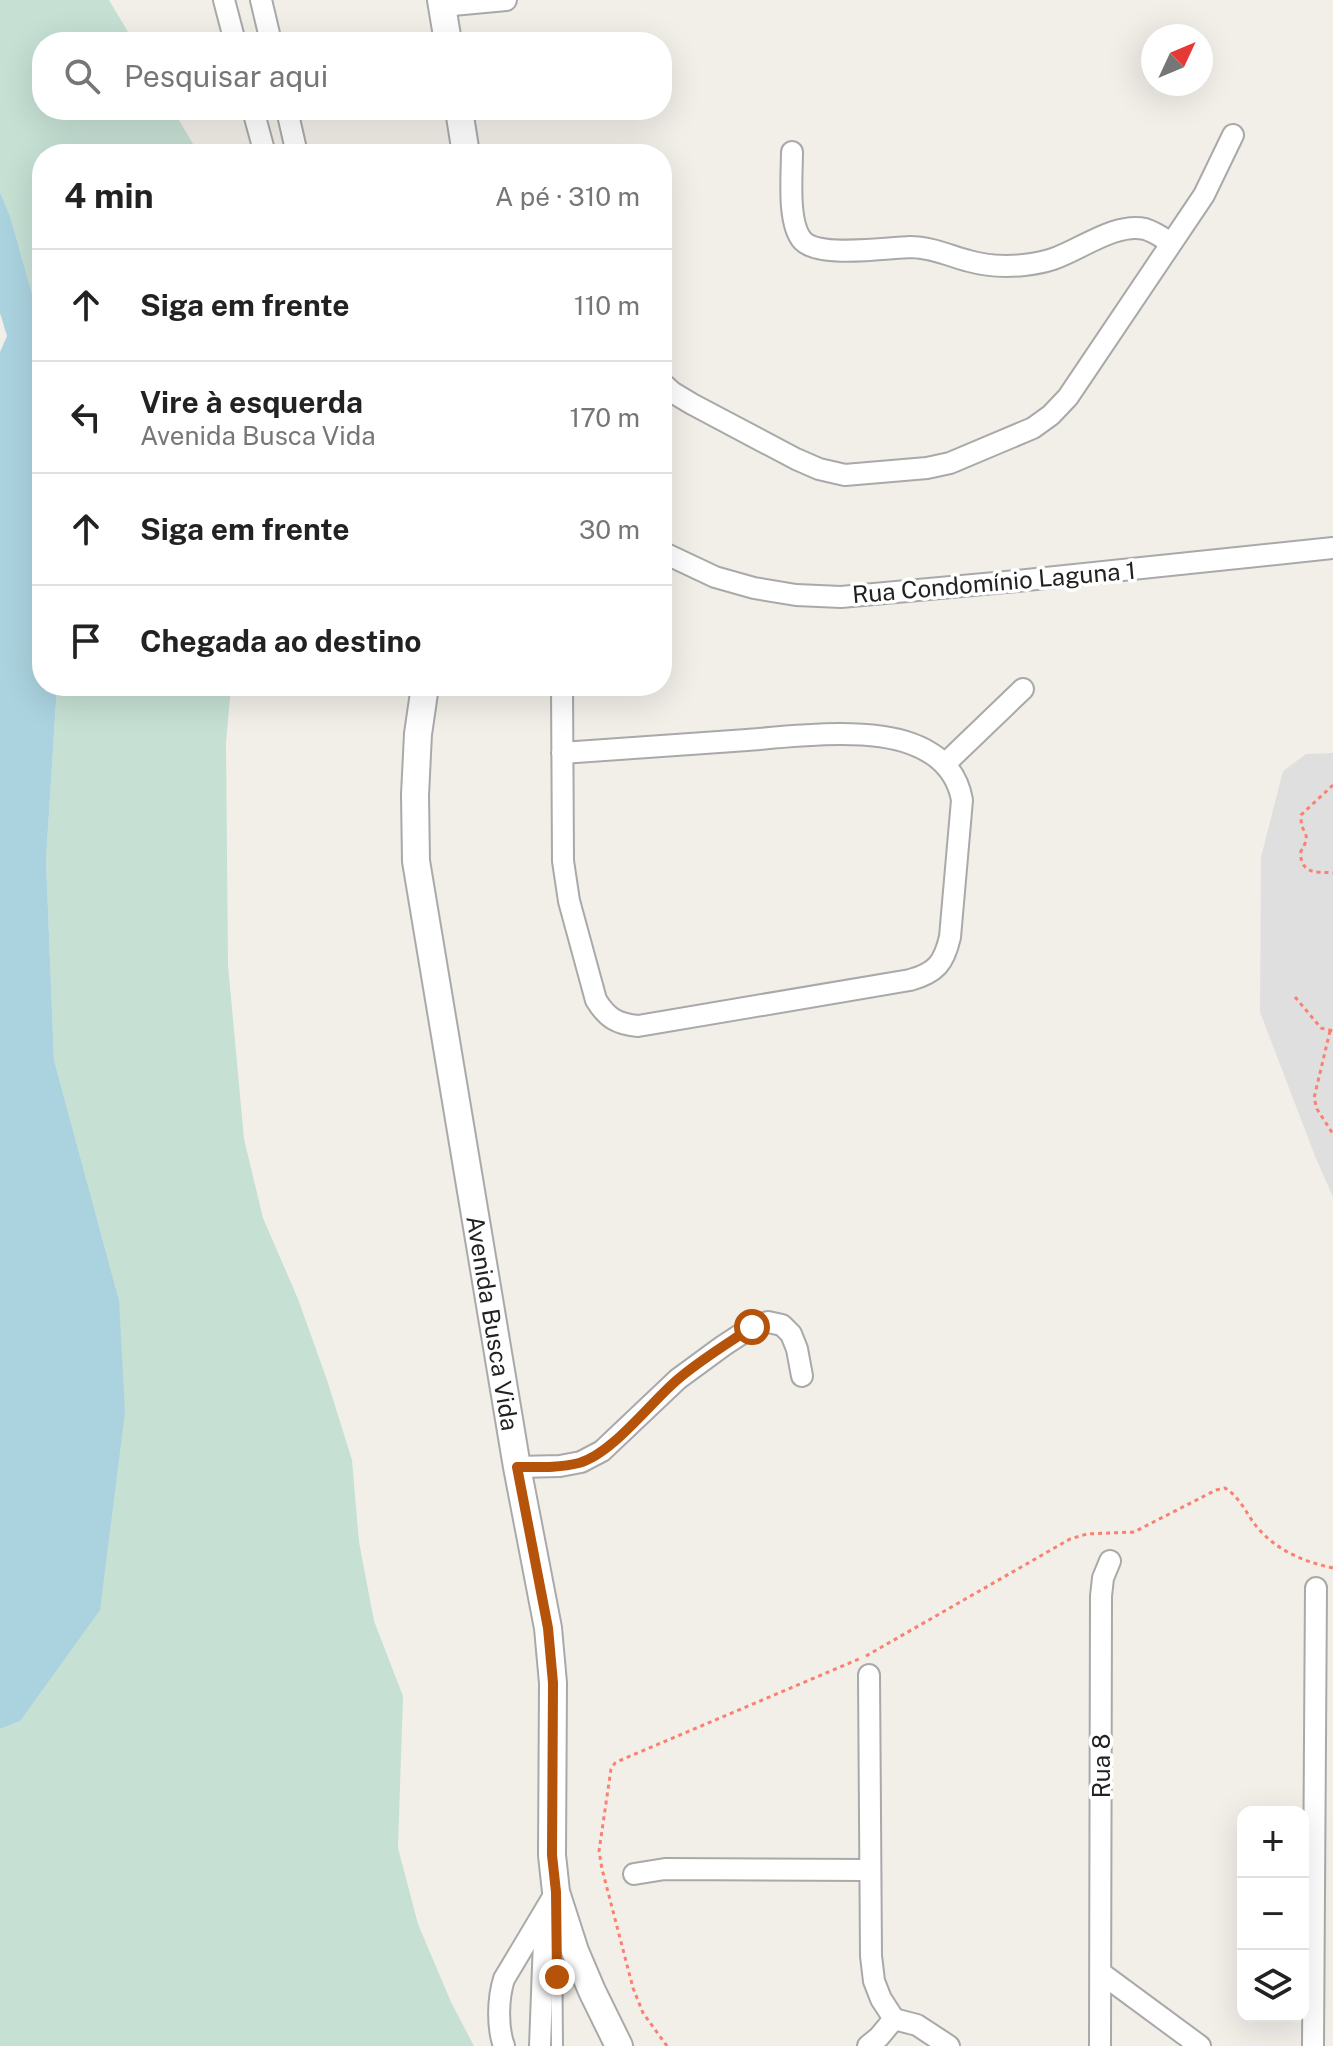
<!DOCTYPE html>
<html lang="pt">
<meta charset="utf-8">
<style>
body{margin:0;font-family:"Public Sans",sans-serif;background:#f2f2f2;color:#222}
.controls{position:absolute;right:24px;bottom:24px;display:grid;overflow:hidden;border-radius:16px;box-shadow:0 8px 32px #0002}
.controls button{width:72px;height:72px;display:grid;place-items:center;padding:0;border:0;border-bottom:2px solid #e0e0e0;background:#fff;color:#222;font:40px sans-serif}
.compass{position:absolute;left:1141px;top:24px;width:72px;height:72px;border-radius:50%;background:#fff;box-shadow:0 8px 32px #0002;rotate:46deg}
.stop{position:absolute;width:24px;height:24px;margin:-18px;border:6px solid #b45309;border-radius:50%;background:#fff}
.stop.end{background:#b45309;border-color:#fff;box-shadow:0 2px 8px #0008}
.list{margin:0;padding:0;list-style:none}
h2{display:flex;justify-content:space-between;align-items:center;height:104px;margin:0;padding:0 32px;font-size:34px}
h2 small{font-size:26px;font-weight:400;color:#767676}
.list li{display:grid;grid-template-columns:52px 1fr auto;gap:24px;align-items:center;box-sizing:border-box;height:112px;padding:0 32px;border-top:2px solid #e0e0e0}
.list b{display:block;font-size:30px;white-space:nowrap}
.list p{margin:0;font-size:26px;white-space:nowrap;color:#767676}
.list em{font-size:26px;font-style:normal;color:#767676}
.icon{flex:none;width:44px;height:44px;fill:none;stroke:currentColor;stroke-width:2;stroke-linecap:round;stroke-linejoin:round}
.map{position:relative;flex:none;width:1333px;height:2046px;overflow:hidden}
.search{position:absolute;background:#fff;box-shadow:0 8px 32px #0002;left:32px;top:32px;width:640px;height:88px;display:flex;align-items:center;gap:20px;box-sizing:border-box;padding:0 28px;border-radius:32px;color:#767676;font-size:30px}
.panel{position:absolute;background:#fff;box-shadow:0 8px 32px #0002;left:32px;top:144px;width:640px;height:552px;border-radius:32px}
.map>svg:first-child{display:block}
.residential{fill:#e0dfdf}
.wetland{fill:#c6e0d4}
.water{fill:#aad3df}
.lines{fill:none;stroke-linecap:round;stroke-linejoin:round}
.service-casing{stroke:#a9a9a9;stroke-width:14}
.minor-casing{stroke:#a9a9a9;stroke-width:24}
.tertiary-casing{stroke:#a9a9a9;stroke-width:30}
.path{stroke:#fa8072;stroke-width:3;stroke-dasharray:4 4;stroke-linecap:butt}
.service{stroke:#fff;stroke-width:10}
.minor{stroke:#fff;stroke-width:20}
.tertiary{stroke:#fff;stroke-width:26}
.route{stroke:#b45309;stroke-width:10}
.labels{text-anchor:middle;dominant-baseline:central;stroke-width:7;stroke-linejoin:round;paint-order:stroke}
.street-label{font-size:24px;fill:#222;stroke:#fff}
</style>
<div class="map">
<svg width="1333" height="2046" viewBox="0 0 1333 2046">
<rect width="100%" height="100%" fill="#f2efe9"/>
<path class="residential" d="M1333 753V1197L1315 1156 1260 1012 1261 857 1283 771 1306 754Z"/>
<g class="wetland">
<path d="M0 0H109L134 42H42V110H173L199 154H42V329L10 216 0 192Z"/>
<path d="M57 686H231L226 743 228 965 244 1139 263 1218 298 1299 327 1380 352 1460 359 1542 374 1621 403 1696 398 1848 418 1924 451 2002 474 2046H0V1729L20 1721 119 1300 54 1060 46 860Z"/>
</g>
<path class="water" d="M0 192 10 216 42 329V686H57L46 860 54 1060 119 1300 125 1412 100 1610 20 1721 0 1729V352L7 336 0 313Z"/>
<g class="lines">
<defs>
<path id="service" d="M556 1924 557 2046"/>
<g id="minor">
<path d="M224 0 235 42"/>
<path d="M261 0 271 42"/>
<path d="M442 6 506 0"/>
<path d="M253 110 265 154"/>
<path d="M287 110 297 154"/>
<path d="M792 152C792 175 787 224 803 241 820 258 886 248 910 247 931 247 950 256 969 261 987 266 1005 267 1024 265 1033 264 1044 262 1053 259 1080 250 1116 222 1145 229 1155 232 1163 238 1171 243"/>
<path d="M662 383 672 392 692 404 796 459 819 469 845 475 927 468 950 463 1033 428 1051 415 1068 397 1204 195 1233 135"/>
<path d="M662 552 715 577 754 588 796 595 841 597 1017 581 1333 548"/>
<path d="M562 686 563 861 569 901 596 1000C607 1018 617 1024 638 1026L910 980C936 973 944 963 950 937L962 800C957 772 939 754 912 744 868 727 794 736 747 740 685 744 624 749 562 753"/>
<path d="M946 763 1023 689"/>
<path d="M517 1467 560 1466 581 1462 602 1451 678 1379 723 1346 752 1327 768 1322 782 1325 791 1334 797 1349 802 1376"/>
<path d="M869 1675 871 1956 874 1981 881 1999 894 2019 917 2025 949 2046"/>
<path d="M634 1874 665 1869 869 1870"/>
<path d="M1101 1973 1200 2046"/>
<path d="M504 2046C497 2027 498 1998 504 1979L556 1892"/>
<path d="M540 2046 545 1914"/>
<path d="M868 2046 879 2037 894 2019"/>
<path d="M1100 2046 1101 1596 1103 1578 1110 1561"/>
<path d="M1313 2046 1316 1588"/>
</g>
<g id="tertiary">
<path d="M441 0 448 42"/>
<path d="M459 110 466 154"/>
<path id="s1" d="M425 686 418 734 415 795 416 861 517 1467 548 1628 553 1683 552 1855 556 1892 575 1951 592 1991 619 2046"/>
</g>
</defs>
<use href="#service" class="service-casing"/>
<use href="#minor" class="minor-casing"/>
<use href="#tertiary" class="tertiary-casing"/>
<g class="path">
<path d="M1333 785 1301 815C1300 837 1314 830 1300 853 1303 876 1316 871 1333 873"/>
<path d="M1295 997 1321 1028 1333 1031"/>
<path d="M1330 1031 1314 1098 1317 1109 1333 1134"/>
<path d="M866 1656 1070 1539 1087 1534 1134 1532 1216 1490 1225 1488C1238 1496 1245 1510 1253 1522 1273 1549 1301 1561 1333 1568"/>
<path d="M667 2046 643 2013 633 1988 602 1869 599 1851 611 1769 615 1763 621 1760 859 1659"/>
</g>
<use href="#service" class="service"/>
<use href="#minor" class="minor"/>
<use href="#tertiary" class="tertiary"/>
</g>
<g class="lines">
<path class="route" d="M557 1977 556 1892 552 1855 553 1683 548 1628 517 1467C538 1467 559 1468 579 1463 612 1454 650 1403 677 1380 700 1360 727 1344 752 1327"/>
</g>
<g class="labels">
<g class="street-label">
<text transform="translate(994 582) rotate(-5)">Rua Condomínio Laguna 1</text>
<text stroke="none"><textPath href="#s1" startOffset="644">Avenida Busca Vida</textPath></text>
<text transform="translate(1101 1766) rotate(-90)">Rua 8</text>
</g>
</g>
</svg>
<div class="controls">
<button>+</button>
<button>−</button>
<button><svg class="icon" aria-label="layers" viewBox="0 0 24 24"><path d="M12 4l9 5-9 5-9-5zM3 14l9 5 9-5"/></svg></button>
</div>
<svg class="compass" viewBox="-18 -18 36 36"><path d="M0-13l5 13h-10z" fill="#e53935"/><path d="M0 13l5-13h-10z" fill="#767676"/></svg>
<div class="stop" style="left:752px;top:1327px"></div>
<div class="stop end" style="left:557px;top:1977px"></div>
<div class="search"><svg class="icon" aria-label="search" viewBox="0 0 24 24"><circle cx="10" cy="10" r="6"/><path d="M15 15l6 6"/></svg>Pesquisar aqui</div>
<section class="panel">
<h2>4 min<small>A pé · 310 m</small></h2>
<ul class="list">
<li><svg class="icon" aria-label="ahead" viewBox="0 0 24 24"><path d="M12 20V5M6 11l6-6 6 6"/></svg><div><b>Siga em frente</b></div><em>110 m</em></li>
<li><svg class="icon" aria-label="left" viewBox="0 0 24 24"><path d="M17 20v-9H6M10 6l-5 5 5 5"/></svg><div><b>Vire à esquerda</b><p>Avenida Busca Vida</p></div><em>170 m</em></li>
<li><svg class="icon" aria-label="ahead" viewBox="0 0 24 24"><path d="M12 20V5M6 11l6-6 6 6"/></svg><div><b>Siga em frente</b></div><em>30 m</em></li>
<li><svg class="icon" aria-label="arrive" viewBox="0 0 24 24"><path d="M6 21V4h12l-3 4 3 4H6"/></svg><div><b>Chegada ao destino</b></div></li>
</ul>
</section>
</div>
